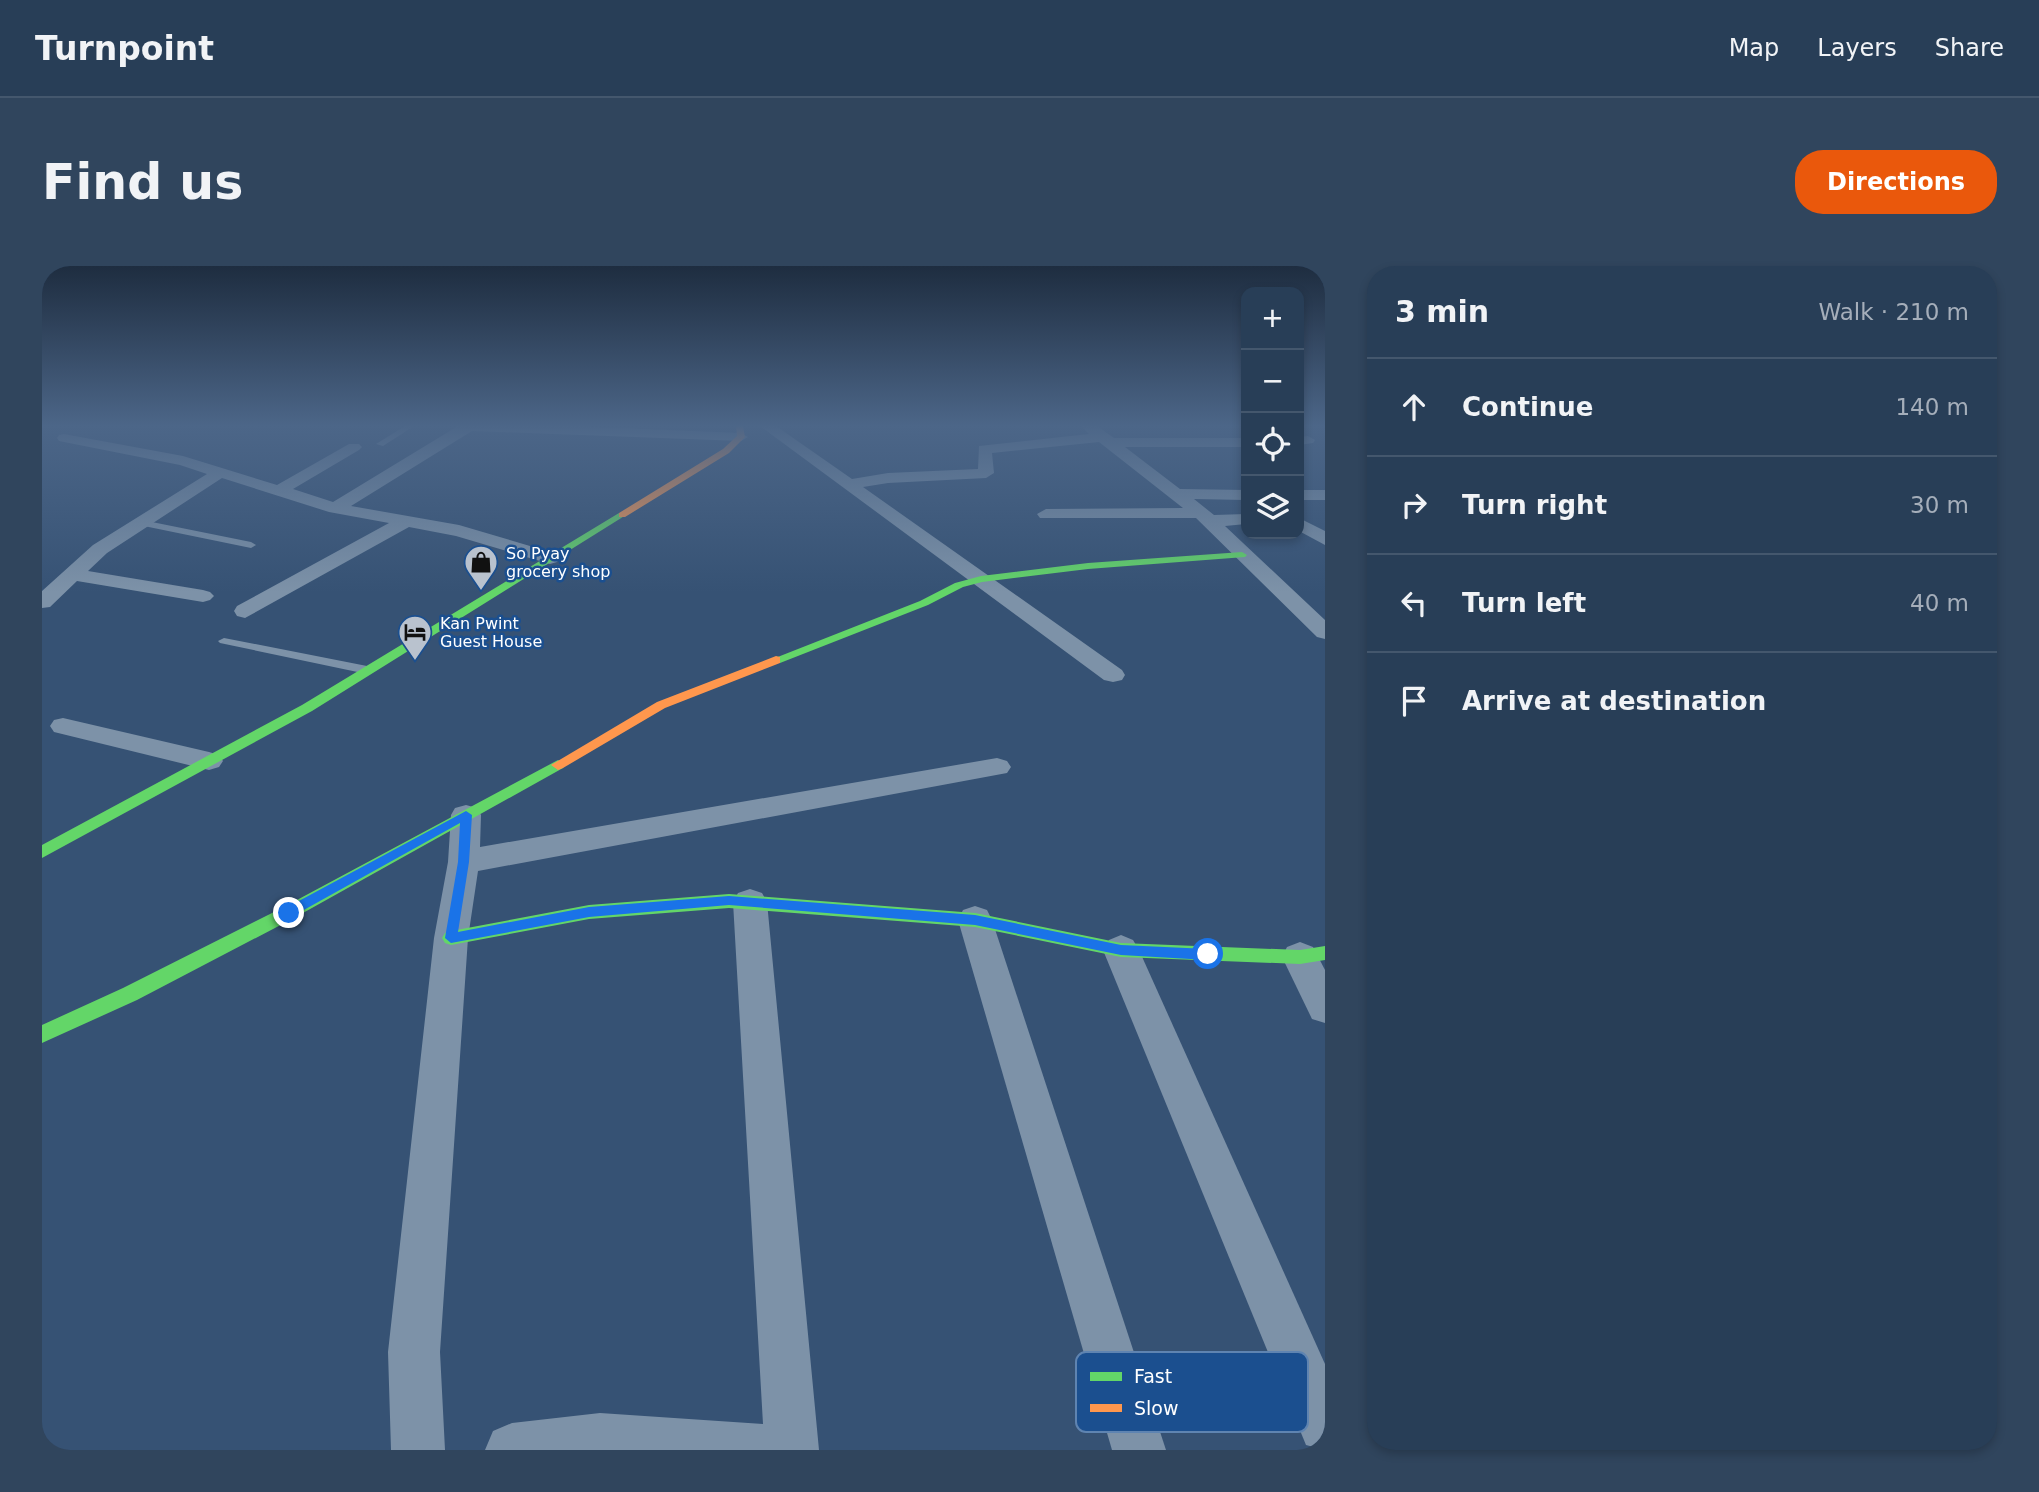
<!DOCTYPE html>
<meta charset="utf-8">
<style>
body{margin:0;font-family:"DejaVu Sans",sans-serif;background:#30455d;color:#f1f3f6}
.controls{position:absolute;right:21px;top:21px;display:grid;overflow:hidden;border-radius:14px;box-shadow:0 4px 10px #0003}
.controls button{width:63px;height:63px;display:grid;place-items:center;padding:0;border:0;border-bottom:2px solid #44576d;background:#283e57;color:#f1f3f6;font:35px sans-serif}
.stop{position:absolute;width:21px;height:21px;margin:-16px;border:5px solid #1a73e8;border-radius:50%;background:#fff}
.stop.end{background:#1a73e8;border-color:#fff;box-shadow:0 2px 7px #0008}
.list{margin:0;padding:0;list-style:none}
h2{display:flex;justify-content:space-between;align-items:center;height:91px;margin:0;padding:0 28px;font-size:30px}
h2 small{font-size:23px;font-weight:400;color:#a5aeba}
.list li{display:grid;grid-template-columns:46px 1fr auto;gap:21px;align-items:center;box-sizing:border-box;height:98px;padding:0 28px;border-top:2px solid #44576d}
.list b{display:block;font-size:26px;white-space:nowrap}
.list em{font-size:23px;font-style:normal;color:#a5aeba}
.icon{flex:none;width:38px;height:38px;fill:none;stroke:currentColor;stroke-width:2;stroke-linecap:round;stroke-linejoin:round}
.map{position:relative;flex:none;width:1283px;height:1184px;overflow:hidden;border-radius:28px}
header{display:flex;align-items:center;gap:42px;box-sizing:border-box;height:98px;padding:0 35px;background:#283e57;border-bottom:2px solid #44576d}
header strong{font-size:33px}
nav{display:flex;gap:38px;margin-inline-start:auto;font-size:24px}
.intro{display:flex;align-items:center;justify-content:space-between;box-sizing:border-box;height:168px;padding:0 42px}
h1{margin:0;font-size:49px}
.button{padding:18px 32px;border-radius:28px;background:#ea580c;color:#fff;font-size:24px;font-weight:700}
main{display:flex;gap:42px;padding:0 42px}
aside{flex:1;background:#283e57;border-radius:28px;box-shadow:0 4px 10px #0003}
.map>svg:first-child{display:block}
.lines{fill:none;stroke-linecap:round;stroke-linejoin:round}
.lane{fill:#7d92a8;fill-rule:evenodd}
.street{fill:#7d92a8;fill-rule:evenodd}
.fast{fill:#63d668;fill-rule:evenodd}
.slow{fill:#ff974d;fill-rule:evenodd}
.route{fill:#1a73e8}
.labels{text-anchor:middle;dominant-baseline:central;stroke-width:5;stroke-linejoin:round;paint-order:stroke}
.far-poi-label{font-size:16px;fill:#fff;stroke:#1b4f8f;text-anchor:start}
.key{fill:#1b4f8f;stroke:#5f84b1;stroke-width:2}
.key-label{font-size:19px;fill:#fff}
</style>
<header>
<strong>Turnpoint</strong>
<nav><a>Map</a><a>Layers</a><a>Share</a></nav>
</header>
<div class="intro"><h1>Find us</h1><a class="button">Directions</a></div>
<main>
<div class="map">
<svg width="1283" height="1184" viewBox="0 0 1283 1184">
<rect width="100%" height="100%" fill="#365274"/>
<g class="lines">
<g class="lane">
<path d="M363 160H372L341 180 334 178Z"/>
<path d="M100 254 209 276 214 279 209 282 97 259 95 257Z"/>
<path d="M182 372 325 400 331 404 325 408 178 377 176 375Z"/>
</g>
<g class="street">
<path d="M416 160H529L699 167 706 171 699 175 430 165 309 240 417 259 515 288 518 292 515 296 508 298 414 270 367 261 203 352 195 350 192 345 195 340 347 257 287 246 180 212 65 287 46 305 161 324 168 326 172 330 168 334 161 336 35 315 8 341 0 342V325L51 279 165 208 138 199 17 175 15 172 17 169 22 168 141 190 235 219 307 178H317L320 181 317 184 251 223 291 236Z"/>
<path d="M718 160H734L810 213 846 207 936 203 937 180 1047 168 1039 160H1055L1072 172H1204V181H1083L1138 223 1204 224V234L1152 233 1172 249 1204 248V258L1183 260 1283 354V373L1275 371 1154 252H998L995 248 1004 243 1141 242 1057 176 950 187 952 207 944 212 846 217 821 221 1080 404 1083 409 1080 414 1071 416 1062 414Z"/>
<path d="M1266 170 1273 174 1271 177 1257 179V171Z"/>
<rect x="1257" y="224" width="26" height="10"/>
<path d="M1257 252 1283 265V279L1257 265Z"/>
<path d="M21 452 167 486 177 489 181 495 177 501 167 504 12 466 8 460 12 454Z"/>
<path d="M955 492 965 495 969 501 965 507 436 605 426 672 398 1086 403 1184H349L346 1086 392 672 406 596 409 549 413 542 424 539 435 542 439 549 438 581Z"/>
<path d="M708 623 720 627 725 636 777 1184H443L451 1165 470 1157 558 1147 721 1158 691 636 696 627Z"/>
<path d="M933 640 945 644 950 654 1124 1184H1070L916 654 921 644Z"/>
<path d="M1079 669 1091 674 1097 684 1283 1098V1184L1264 1179 1061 684 1067 674Z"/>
<path d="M1258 676 1271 681 1283 704V757L1270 753 1240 691 1245 681Z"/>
</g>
<g class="fast">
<path d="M577 247 584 249 270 445 0 592V579L260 439Z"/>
<path d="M1200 286 1205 289 1203 291 1046 303 940 316 921 321 886 339 738 397H730L728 394 878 335 913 317 939 310 1046 297Z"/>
<path d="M516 494 523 499 521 502 252 652 95 734 0 777V759L81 722 240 642Z"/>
<path d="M687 628 933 647 1079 677 1258 684 1283 680V694L1258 698 1079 691 933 661 687 642 547 653 409 679 403 677 400 672 403 667 409 665 547 639Z"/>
</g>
<g class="slow">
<path d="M694 160H701L703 171 687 187 583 251H577V247L681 183 695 170Z"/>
<path d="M734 390 738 391V397L623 442 521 502 516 504 509 499 615 436Z"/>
</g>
</g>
<linearGradient id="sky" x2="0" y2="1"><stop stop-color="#1e2d40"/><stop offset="0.49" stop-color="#4c6688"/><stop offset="1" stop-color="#4c6688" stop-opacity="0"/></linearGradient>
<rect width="1283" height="326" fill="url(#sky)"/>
<path class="route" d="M424 545 430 549 427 596 416 666 547 641 687 630 933 649 1079 679 1166 683 1173 688 1166 694 1079 689 933 659 687 639 547 651 409 677 403 672 416 596 418 557 251 650H242V643Z"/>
<defs>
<symbol id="shop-pin" viewBox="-11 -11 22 30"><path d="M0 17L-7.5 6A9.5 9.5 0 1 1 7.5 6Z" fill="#b9c2ce" stroke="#1b4f8f"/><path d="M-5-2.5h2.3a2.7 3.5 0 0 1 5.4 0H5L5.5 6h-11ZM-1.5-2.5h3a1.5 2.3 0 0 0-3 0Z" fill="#111"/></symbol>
<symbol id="hotel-pin" viewBox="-11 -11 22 30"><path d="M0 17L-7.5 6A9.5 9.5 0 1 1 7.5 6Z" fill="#b9c2ce" stroke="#1b4f8f"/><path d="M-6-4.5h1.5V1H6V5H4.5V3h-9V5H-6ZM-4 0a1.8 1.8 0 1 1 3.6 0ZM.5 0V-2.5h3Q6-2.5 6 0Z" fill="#111"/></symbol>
</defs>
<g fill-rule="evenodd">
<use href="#shop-pin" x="420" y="277" width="38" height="52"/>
<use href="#hotel-pin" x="354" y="347" width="38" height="52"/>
</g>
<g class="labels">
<g class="far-poi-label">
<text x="464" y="287">So Pyay<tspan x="464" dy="18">grocery shop</tspan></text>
<text x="398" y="357">Kan Pwint<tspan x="398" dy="18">Guest House</tspan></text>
</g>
</g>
<rect x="1034" y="1086" width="232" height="80" rx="10" class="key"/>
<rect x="1048" y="1106" width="32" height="9" fill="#63d668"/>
<rect x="1048" y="1138" width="32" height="8" fill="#ff974d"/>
<g class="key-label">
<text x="1092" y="1117">Fast</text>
<text x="1092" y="1149">Slow</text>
</g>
</svg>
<div class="controls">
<button>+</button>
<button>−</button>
<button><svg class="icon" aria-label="locate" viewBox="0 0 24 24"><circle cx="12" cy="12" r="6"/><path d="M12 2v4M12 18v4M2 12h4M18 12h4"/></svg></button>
<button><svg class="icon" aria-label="layers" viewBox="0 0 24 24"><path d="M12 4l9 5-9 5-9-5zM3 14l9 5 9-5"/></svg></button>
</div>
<div class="stop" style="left:1166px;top:688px"></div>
<div class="stop end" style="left:247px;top:647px"></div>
</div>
<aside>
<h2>3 min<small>Walk · 210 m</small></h2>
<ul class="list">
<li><svg class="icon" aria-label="ahead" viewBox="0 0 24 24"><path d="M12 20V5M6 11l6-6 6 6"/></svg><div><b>Continue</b></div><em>140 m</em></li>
<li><svg class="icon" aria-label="right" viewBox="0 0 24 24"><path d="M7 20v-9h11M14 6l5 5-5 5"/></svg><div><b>Turn right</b></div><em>30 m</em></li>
<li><svg class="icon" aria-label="left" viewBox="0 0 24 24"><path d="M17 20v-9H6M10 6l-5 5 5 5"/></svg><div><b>Turn left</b></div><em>40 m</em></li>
<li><svg class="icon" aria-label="arrive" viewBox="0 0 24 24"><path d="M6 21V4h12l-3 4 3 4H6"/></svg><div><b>Arrive at destination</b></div></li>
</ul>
</aside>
</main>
